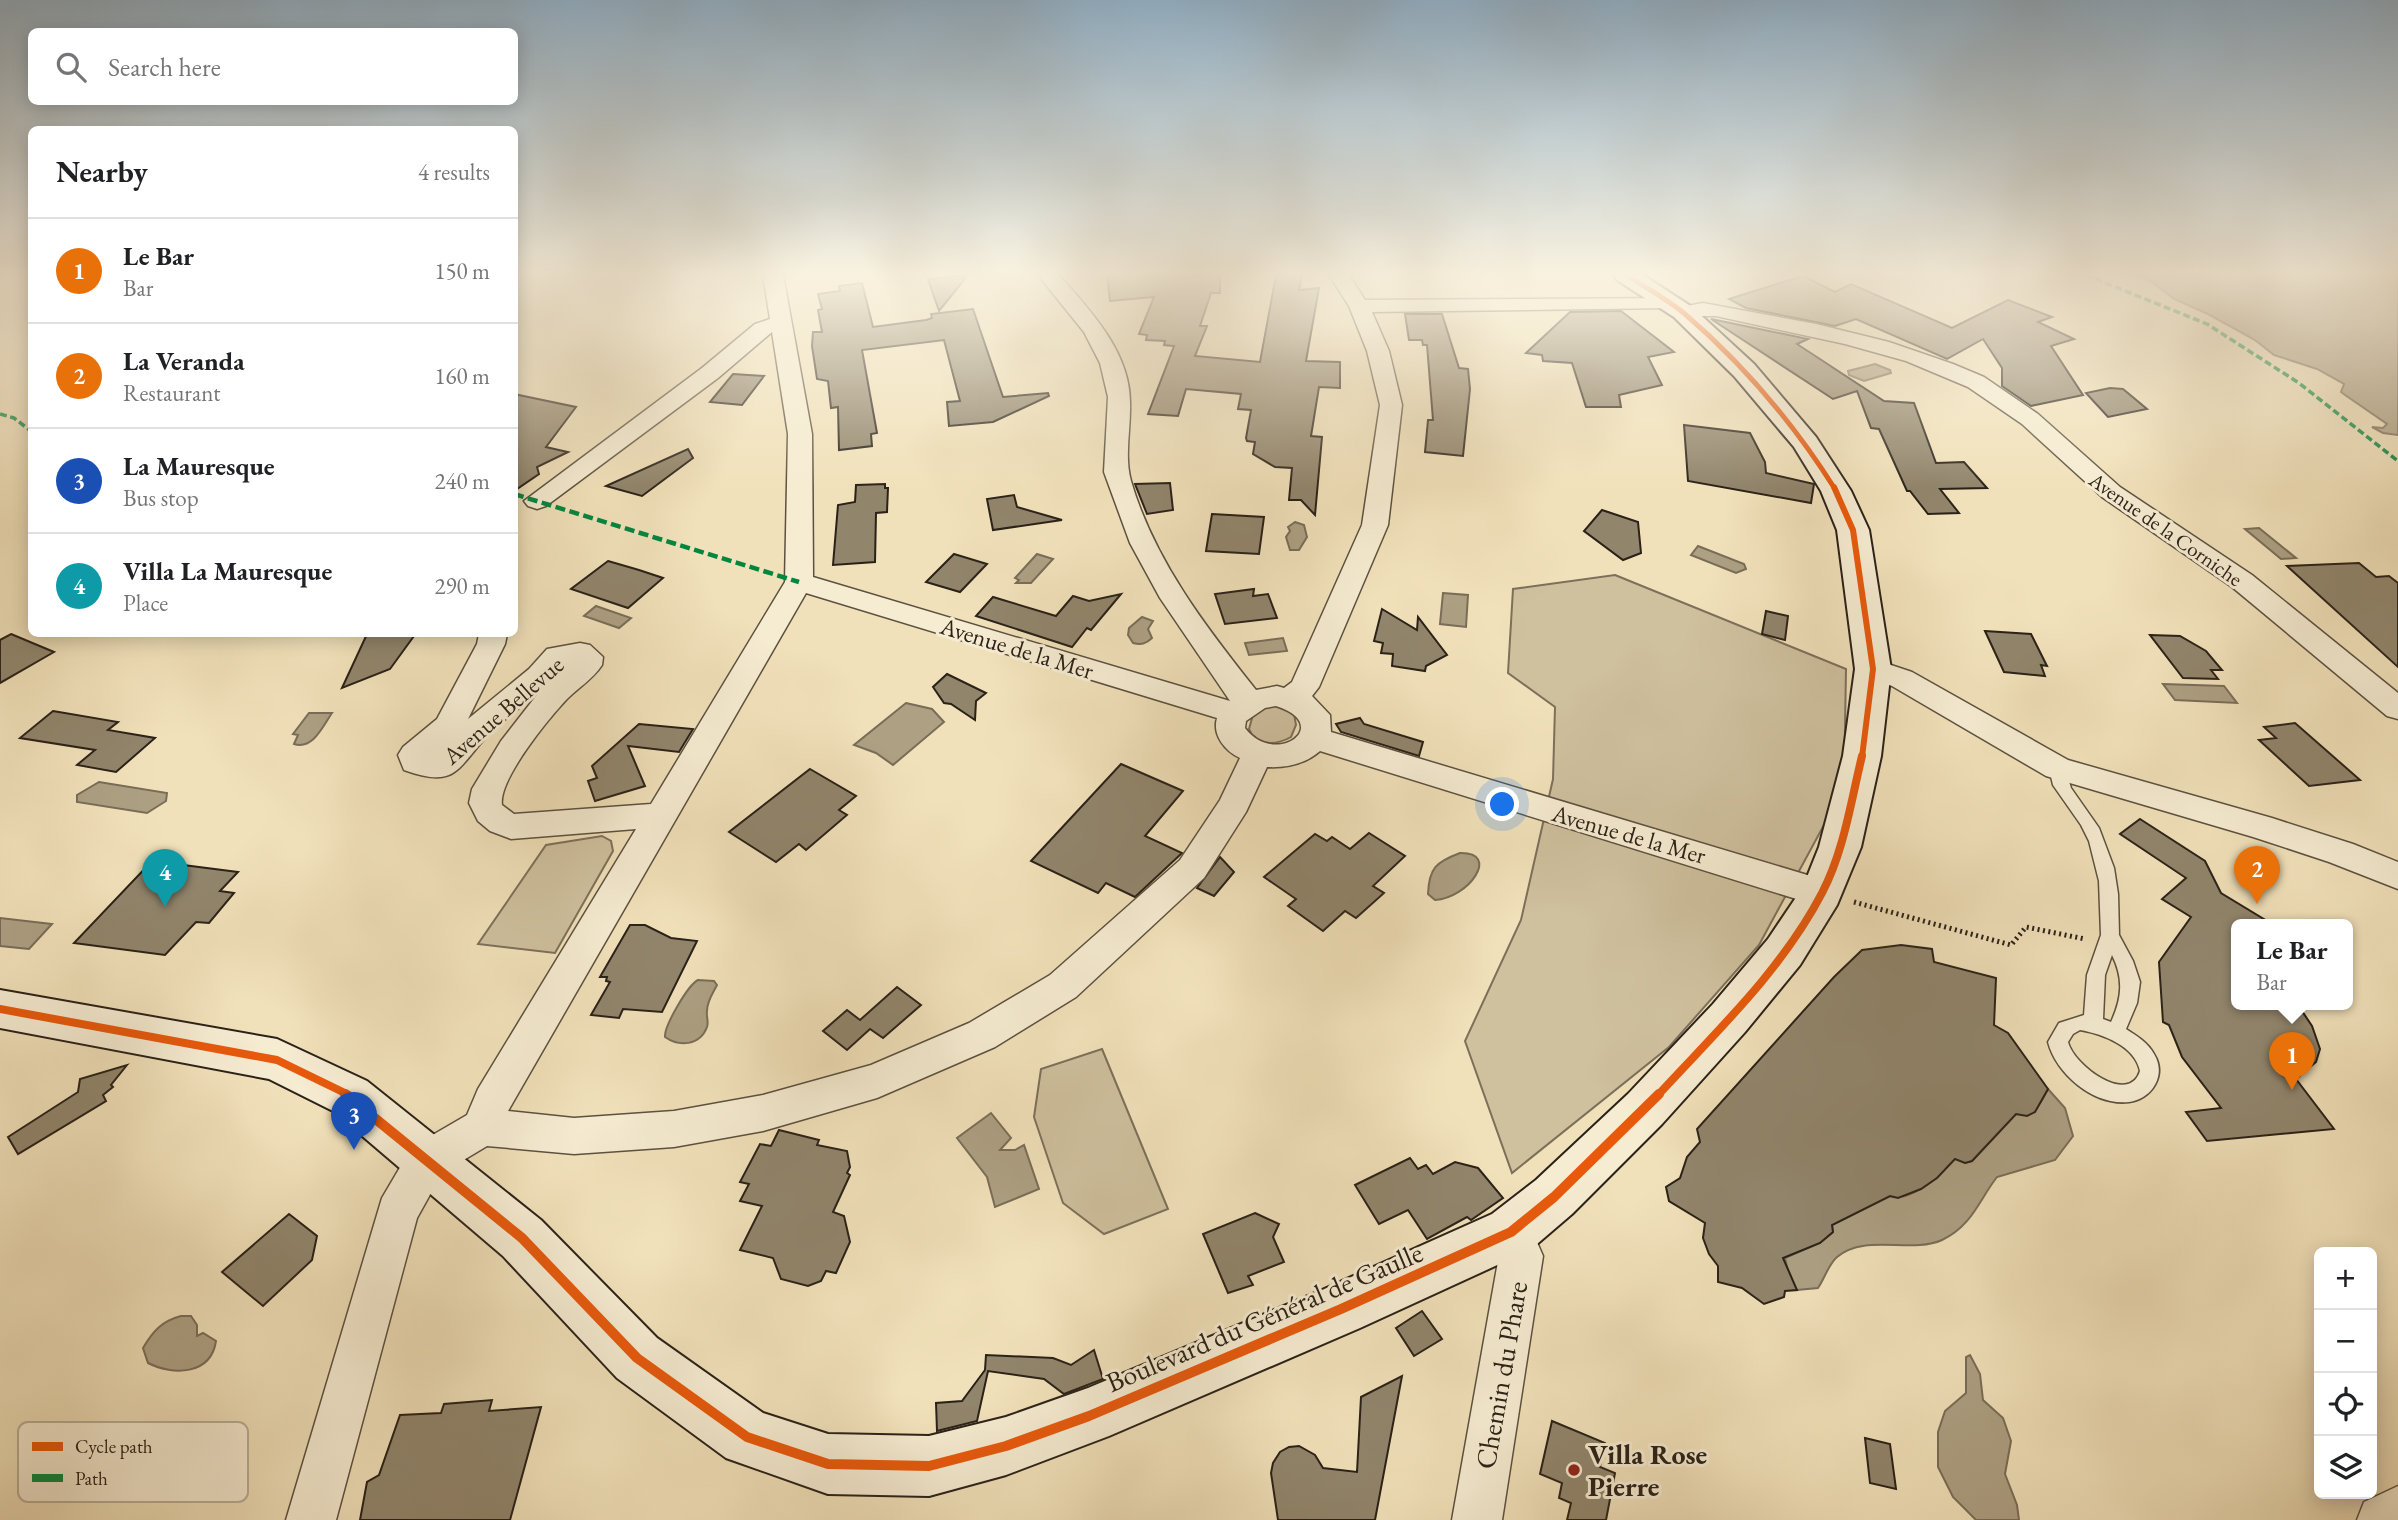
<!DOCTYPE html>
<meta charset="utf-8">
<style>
body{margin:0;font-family:"EB Garamond",serif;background:#f2f2f2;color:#202124}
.controls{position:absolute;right:21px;bottom:21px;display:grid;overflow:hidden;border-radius:10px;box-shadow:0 4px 18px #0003}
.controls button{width:63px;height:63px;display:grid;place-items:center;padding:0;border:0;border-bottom:2px solid #e0e0e0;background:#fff;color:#202124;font:35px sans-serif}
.you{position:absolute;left:1503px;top:805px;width:24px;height:24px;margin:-18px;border:5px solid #fff;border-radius:50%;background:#1a73e8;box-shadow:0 0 0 10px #1a73e833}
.badge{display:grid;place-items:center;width:46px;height:46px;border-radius:50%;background:#8f2418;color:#fff;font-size:23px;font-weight:700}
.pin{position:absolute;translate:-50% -58px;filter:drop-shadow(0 2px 4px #0008)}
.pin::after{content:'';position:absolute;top:37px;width:24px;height:21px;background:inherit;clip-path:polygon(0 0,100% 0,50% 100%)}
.popup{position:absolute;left:2231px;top:919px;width:122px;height:91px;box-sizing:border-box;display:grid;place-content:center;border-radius:10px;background:#fff;filter:drop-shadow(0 2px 5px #0005);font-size:23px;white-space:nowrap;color:#757577}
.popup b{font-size:26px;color:#202124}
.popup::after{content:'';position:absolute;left:50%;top:100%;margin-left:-14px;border:14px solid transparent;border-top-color:#fff}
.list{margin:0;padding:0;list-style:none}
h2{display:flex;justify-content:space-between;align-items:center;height:91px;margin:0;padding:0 28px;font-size:30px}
h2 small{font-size:23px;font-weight:400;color:#757577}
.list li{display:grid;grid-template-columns:46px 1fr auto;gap:21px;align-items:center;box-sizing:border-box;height:105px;padding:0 28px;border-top:2px solid #e0e0e0}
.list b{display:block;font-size:26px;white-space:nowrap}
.list p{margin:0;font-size:23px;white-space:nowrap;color:#757577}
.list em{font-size:23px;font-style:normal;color:#757577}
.icon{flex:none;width:38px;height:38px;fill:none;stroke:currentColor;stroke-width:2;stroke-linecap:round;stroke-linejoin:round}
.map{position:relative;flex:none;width:2398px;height:1520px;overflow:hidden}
.search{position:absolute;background:#fff;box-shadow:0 4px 18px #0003;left:28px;top:28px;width:490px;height:77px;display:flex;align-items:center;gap:18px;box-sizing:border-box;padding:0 24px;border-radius:10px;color:#757577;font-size:26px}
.panel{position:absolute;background:#fff;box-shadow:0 4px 18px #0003;left:28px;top:126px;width:490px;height:511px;border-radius:10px}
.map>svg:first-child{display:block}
.green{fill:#cfc09e;stroke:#7c705b;stroke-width:2}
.water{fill:#ada083;stroke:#796d58;stroke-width:2}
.building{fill:#91856c;stroke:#2a2118;stroke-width:2}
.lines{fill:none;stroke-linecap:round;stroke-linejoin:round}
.lane-casing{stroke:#5c5140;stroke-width:3}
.street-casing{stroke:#5c5140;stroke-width:3}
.secondary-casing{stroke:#2a2118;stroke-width:4}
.path{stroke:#2a2118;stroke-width:5;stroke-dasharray:2 3.5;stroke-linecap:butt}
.lane{fill:#f6ecd2;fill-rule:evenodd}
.street{fill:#f6ecd2;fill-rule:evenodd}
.secondary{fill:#f6ecd2;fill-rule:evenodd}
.quiet-far1{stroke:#00873e;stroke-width:3.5;stroke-dasharray:7 3.5;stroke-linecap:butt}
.quiet{stroke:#00873e;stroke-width:4.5;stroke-dasharray:10 4.5;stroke-linecap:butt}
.cycleway-far3-casing{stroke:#f6ecd2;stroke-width:9}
.cycleway-far2-casing{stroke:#f6ecd2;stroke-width:10}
.cycleway-far1-casing{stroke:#f6ecd2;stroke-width:12}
.cycleway-casing{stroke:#f6ecd2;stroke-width:14}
.cycleway-far3{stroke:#e8590c;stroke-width:5}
.cycleway-far2{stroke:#e8590c;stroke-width:6}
.cycleway-far1{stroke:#e8590c;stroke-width:8}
.cycleway{stroke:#e8590c;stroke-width:10}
.poi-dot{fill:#8f2418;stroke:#f6ecd2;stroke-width:2.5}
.labels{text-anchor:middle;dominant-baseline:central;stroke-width:6;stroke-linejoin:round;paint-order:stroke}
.far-street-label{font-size:21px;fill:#2a2118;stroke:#f6ecd2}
.street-label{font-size:24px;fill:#2a2118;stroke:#f6ecd2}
.near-street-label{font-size:28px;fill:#2a2118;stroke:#f6ecd2}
.near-poi-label{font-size:28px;font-weight:bold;fill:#2a2118;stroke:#f6ecd2;text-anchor:start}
.key{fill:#f6ecd2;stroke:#b9af9a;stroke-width:2}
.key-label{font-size:19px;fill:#2a2118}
</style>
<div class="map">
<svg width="2398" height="1520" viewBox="0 0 2398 1520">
<rect width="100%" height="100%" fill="#f1e1ba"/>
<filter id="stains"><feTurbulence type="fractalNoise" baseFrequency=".00286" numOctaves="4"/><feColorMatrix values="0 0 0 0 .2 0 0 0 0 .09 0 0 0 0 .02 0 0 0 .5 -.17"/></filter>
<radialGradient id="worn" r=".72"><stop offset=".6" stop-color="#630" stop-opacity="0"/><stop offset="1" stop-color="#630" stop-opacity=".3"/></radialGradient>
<g class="green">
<path d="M1615 575 1846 669 1844 788 1759 945 1669 1047 1512 1173 1465 1041 1521 920 1553 779 1555 707 1508 673 1513 589Z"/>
<path d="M1276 704 1294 714 1296 725 1291 737C1277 745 1256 747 1249 729L1254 711Z"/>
<path d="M602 836 611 841 613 851 555 953 478 944 546 845Z"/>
<path d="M1102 1049 1168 1209 1104 1234 1063 1203 1034 1117 1041 1069Z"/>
</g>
<g class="water">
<path d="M2136 275H2398V435L2383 433 2372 427 2383 428 2387 424 2345 395 2341 392 2344 384 2317 369 2274 355 2255 340 2208 314 2174 299 2150 281Z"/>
<path d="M1875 364 1890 370 1891 373 1864 381 1849 375 1848 371Z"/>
<path d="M1295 522 1304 525 1307 537 1299 550H1290L1286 537 1290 531 1288 527Z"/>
<path d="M2259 528 2296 558 2281 559 2245 529Z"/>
<path d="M1698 546 1744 564 1746 569 1736 573 1691 555Z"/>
<path d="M1037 554 1053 559 1031 583H1016L1019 580 1015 578Z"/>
<path d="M1443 593 1468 595 1466 627 1440 624Z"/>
<path d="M596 606 631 618 619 628 584 616Z"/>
<path d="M1142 617 1153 621 1148 629 1152 638C1146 644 1141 645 1133 643L1128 635 1129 628Z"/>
<path d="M1283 638 1287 651 1249 655 1245 643Z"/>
<path d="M2163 684 2224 686 2237 703 2175 700Z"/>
<path d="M906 703 932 709 944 722 893 765 876 753 854 745Z"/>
<path d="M309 713H332C323 726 313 750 294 744L298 735 293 734Z"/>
<path d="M99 782 167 793 166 801 147 813 77 802V795Z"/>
<path d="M1460 853C1501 852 1469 898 1435 900L1428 894C1429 868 1436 862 1460 853Z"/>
<path d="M0 918 52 924 29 949 0 946Z"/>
<path d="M698 980 714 981 717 985C713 993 707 1001 707 1011 706 1016 709 1022 707 1027 700 1046 679 1047 665 1037 664 1026 688 985 698 980Z"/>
<path d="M2048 1089 2065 1108 2073 1136 2055 1160 1997 1177C1979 1200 1972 1226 1942 1240 1911 1254 1865 1233 1837 1257 1828 1265 1825 1278 1818 1288L1797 1290 1791 1284 1785 1258 1820 1243 1833 1232 1832 1225 1890 1196C1914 1203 1939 1173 1955 1158L1965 1163 1972 1161 2016 1114C2036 1117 2039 1105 2048 1089Z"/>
<path d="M991 1113 1011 1138 1000 1150H1015L1024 1145 1039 1189 995 1207 987 1177 957 1138Z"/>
<path d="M181 1316H191L197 1325V1336L203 1333 216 1341C211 1375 173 1376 148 1363L143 1348C153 1331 162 1321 181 1316Z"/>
<path d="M1970 1355 1980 1374 1983 1400 2003 1418 2011 1441 2005 1474 2017 1505 2019 1520H1976L1953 1497 1938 1467V1432L1945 1411 1966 1393V1357Z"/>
</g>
<g class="building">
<path d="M968 275 939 311 928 279Z"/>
<path d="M1107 275H1220V293H1211L1200 326H1207L1195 356 1260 362 1276 275H1302L1299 290 1319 288 1306 361 1340 362V388L1319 387 1311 436 1322 437 1315 515 1301 500H1289L1292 468 1275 467 1253 454 1255 442 1247 441 1246 438 1251 410 1238 409 1241 394 1186 389 1178 416 1148 414 1174 346 1164 345 1165 341 1146 340 1147 335 1139 334 1154 297 1110 301Z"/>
<path d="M1803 276 1835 292 1851 284 1952 328 2008 300 2052 317 2038 322 2074 339 2051 346 2083 395 2031 406 2002 386V368L1983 339 1947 359 1856 319 1835 326 1746 308 1729 299Z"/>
<path d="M862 283 873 327 926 320 932 318 931 314 973 309 1003 397 1048 393 1049 396 993 422 949 426 947 402 960 401 944 340 862 350 877 433 871 434 872 446 839 450 838 407 831 408 828 381 817 379 812 346 813 332H822L818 310 822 309 818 294 840 291 839 286Z"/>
<path d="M1621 311 1674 352 1648 357 1662 385 1619 395 1621 407H1586L1572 363 1543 361 1542 355 1526 353 1570 312Z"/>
<path d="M1405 314H1442L1459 368 1468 369 1470 389 1463 456 1425 452 1428 420H1433L1427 345H1423L1422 340H1409Z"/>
<path d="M1711 319 1808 339 1797 344 1884 401 1914 403 1936 463 1964 462 1987 488 1940 489 1959 513 1928 514 1910 491H1907L1879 429 1871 428 1857 391 1833 399Z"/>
<path d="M733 374 764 376 742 405 710 402Z"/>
<path d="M2110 388 2123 389 2147 409 2108 417 2086 393Z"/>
<path d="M514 394 576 407 546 447 568 452 537 467 539 474 514 491Z"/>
<path d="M1684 425 1750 433 1765 462 1766 473 1814 484 1811 503 1688 481Z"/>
<path d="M688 449 693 458 642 496 606 486Z"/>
<path d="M1170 483 1173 510 1147 514 1135 484Z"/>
<path d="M885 484V488H888L887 512 876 513 875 562 833 565 838 505 855 502 856 485Z"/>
<path d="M1014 495 1017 507 1062 520 993 530 987 499Z"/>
<path d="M1602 510 1638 522 1641 553 1623 560 1584 531Z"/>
<path d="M1212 514 1264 517 1259 554 1206 551Z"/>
<path d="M954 554 987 564 960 592 926 582Z"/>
<path d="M608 561 639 570 663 578 628 608 571 589Z"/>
<path d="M2359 563 2376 577 2389 576 2398 583V667L2287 566Z"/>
<path d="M1254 589 1253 596 1268 594 1277 618 1225 624 1215 594Z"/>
<path d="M1121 594 1091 630 1087 628 1072 647 976 616 993 597 1056 616 1073 596 1089 601Z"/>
<path d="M1382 609 1417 630 1418 617 1447 655 1426 666 1425 671 1392 666 1393 654 1381 653 1383 643 1374 641Z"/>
<path d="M1766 611 1788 616 1785 640 1762 634Z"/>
<path d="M1985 631 2031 634 2047 666 2041 665 2045 676 2004 672Z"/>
<path d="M11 634 54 652 0 683V640Z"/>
<path d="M367 634 414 636 390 669 342 688Z"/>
<path d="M2150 635 2180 636 2206 651 2222 670H2211L2218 679 2183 678Z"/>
<path d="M947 674 986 693 976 701 975 720 951 704 944 703 933 687Z"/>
<path d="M53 711 118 722 108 730 155 738 116 772 77 765 95 750 20 738Z"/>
<path d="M1360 718 1364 724 1423 742 1419 756 1341 732 1336 724Z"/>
<path d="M2295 723 2360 780 2309 786 2259 740 2276 738 2264 727Z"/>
<path d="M639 724 693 729 679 752 628 746 645 786 595 801 588 781 597 778 592 766Z"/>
<path d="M1121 764 1183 791 1145 836 1182 853 1135 897 1106 883 1098 893 1031 861Z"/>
<path d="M810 769 856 796 839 810 847 815 806 850 799 844 776 862 729 832Z"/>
<path d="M2140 819 2205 861 2221 893 2272 924H2236V1004H2294L2304 1014 2312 1026 2320 1049 2316 1062 2296 1079 2334 1129 2207 1141 2186 1112 2221 1108 2182 1057 2169 1025 2163 1022 2159 962 2191 917 2162 899 2186 878 2120 834Z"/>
<path d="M1369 833 1405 856 1373 886 1384 893 1356 918 1345 911 1323 931 1288 906 1296 899 1264 877 1315 834 1327 841 1332 837 1350 849Z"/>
<path d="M1220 857 1234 872 1214 896 1197 888Z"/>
<path d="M152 861 238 872 220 891 234 893 209 923 196 922 165 955 74 943Z"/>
<path d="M630 925H645L671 938 697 941 662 1012 623 1009 619 1018 591 1015 610 982 606 981 607 977H600Z"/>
<path d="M1901 945 1932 949 1934 962 1996 978 1994 1025 2008 1033 2048 1089 2035 1112 2027 1116 2016 1114 1972 1161 1965 1163 1955 1159 1937 1178 1921 1189 1898 1198 1890 1196 1832 1225 1833 1232 1820 1243 1783 1258 1797 1290 1785 1291 1784 1297 1764 1304 1742 1288 1718 1282V1266L1709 1254 1703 1238 1705 1223 1669 1201 1666 1187 1680 1178 1687 1157 1700 1142 1697 1129 1834 977 1862 950Z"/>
<path d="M897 987 921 1005 883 1038 870 1029 847 1050 823 1031 847 1010 860 1020Z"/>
<path d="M127 1065 111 1085 113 1087 103 1095 106 1101 18 1154 8 1137 78 1092 80 1079Z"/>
<path d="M779 1130 819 1140 817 1145 847 1151 850 1167 847 1173 850 1175 833 1212 844 1216 850 1242 836 1273 826 1271 821 1281 808 1286 781 1279 773 1258 740 1250 762 1206 740 1201 749 1184 740 1182 760 1144 771 1146Z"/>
<path d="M1410 1158 1418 1169 1426 1165 1433 1174 1455 1162 1478 1168 1503 1198 1471 1220 1467 1217 1427 1239 1408 1210 1379 1224 1355 1185Z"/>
<path d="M1255 1213 1279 1224 1273 1237 1284 1262 1248 1276 1253 1285 1228 1293 1203 1234Z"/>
<path d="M289 1214 317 1236 312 1260 263 1306 222 1272Z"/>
<path d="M1422 1311 1442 1339 1414 1356 1396 1328Z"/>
<path d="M1094 1350 1103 1379 1064 1394 1044 1379 988 1371 977 1421 937 1431 936 1403 962 1401 985 1370 986 1355 1053 1358 1071 1365Z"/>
<path d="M1402 1376 1375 1520H1278L1271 1473 1273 1463 1280 1452 1289 1447 1299 1446 1315 1455 1323 1468 1357 1472 1361 1397Z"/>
<path d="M492 1400 489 1411 541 1407 510 1520H360L367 1482 379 1475 400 1415 441 1413 444 1404Z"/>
<path d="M1552 1421 1605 1443 1600 1467 1615 1473 1606 1520H1567L1571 1503 1559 1498 1562 1483 1540 1474Z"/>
<path d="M1865 1438 1890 1444 1896 1489 1870 1483Z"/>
</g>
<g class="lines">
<defs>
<path id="lane" d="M2057 762 2065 768 2071 788 2099 828 2114 868 2118 894 2119 935 2133 961 2140 982 2137 1003 2126 1029C2137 1036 2148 1043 2154 1054 2167 1075 2152 1099 2129 1102 2094 1106 2056 1074 2048 1042L2059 1023 2084 1015 2087 975 2101 935 2099 881 2089 841 2081 825 2053 785 2049 768ZM2112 955C2124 979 2122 998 2111 1022L2103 1019 2105 975ZM2080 1030C2103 1034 2135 1046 2140 1071 2129 1106 2074 1066 2068 1042L2073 1034Z"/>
<g id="street">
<path d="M763 275H783L812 434 813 577 1230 701 1160 598 1130 543 1104 472 1108 397 1100 363 1084 332 1038 275H1059C1090 310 1130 352 1130 402 1131 428 1124 456 1131 481 1154 560 1206 627 1256 690L1277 686 1284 688 1292 682 1362 525 1380 405 1367 351 1349 306 1329 275H1349L1365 300 1678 298 1681 302 1678 306 1671 308 1372 312 1389 351 1402 405 1388 525 1319 687 1312 696 1330 715 1331 732 1834 883 1839 893 1834 903 1822 907 1320 751C1305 764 1287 768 1267 767L1246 812 1204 878 1076 997 995 1047 877 1098 763 1131 674 1147 574 1154 487 1146 442 1173 417 1218 336 1520H286L382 1198 412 1147 467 1115 478 1089 636 829 511 839 490 831 478 821 469 803 472 789 501 741 540 691C523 705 504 719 489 734 456 769 457 789 404 770L398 755 403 747 437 719 477 644 479 634H507L505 644 468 719 529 669 547 649 580 643 590 645 603 657 602 665C593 679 578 688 567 699 549 718 498 780 502 805L514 814 651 804 785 582 788 434 772 332 718 378 546 506 537 509 528 506 524 501 702 368 755 324 770 319ZM806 593 1217 718C1212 735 1225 751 1240 758L1220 800 1180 860 1050 975 969 1023 871 1065 763 1095 674 1111 574 1118 508 1111ZM1276 706C1335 725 1275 768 1245 728L1246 721 1265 708Z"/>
<path d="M1703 303 1816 324 1889 342 1953 364 1984 377 2038 414 2120 487 2252 575 2398 693V719L2387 716 2232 587 2102 497 2022 424 1968 387 1906 361 1845 344 1716 316H1676L1673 312 1676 308Z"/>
<path d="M1873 659 1912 672 2068 760 2272 818 2353 844 2398 862V889L2329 862 2253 837 2046 776 1892 686 1863 676 1858 669 1863 662Z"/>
<path d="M1511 1211 1526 1217 1543 1256 1502 1520H1452L1499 1256 1490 1232 1496 1217Z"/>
<path d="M2398 1486V1520H2357L2364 1502Z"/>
</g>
<path id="secondary" d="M1614 275H1643L1692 307 1754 364 1816 437 1851 491 1869 530 1891 669 1881 756 1861 847 1837 905 1800 965 1745 1032 1662 1124 1572 1214 1530 1250 1360 1328 1109 1436 1006 1475 929 1496 828 1494 726 1458 617 1378 503 1256 333 1111 269 1079 0 1028V990L277 1039 367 1081 541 1220 657 1338 763 1413 828 1434 929 1436 1006 1417 1088 1388 1322 1290 1492 1214 1536 1180 1628 1094 1713 1004 1768 939 1803 887 1819 847 1843 756 1855 669 1837 530 1821 491 1794 447 1734 376 1674 317 1617 280Z"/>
</defs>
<use href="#lane" class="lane-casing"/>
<use href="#street" class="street-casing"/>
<use href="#secondary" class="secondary-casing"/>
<path class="path" d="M1854 902 2011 945 2026 927 2085 939"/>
<use href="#lane" class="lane"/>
<use href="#street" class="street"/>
<use href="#secondary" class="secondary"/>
<g class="quiet-far1">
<path d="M2086 275 2207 324 2299 383 2398 461"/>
<path d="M0 414 14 418 32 432"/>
</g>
<path class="quiet" d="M514 494 799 582"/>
<defs>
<path id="cycleway-far3" d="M1626 275C1645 287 1667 299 1685 314 1743 364 1794 424 1835 489"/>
<path id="cycleway-far2" d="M1834 487 1853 530 1873 669 1862 757"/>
<g id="cycleway-far1">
<path d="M0 1009 277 1060 349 1095"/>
<path d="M1658 1095C1715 1033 1782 970 1822 893 1844 851 1851 801 1862 756"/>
</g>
<path id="cycleway" d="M345 1094 522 1238 637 1358 747 1437 828 1464 929 1466 1006 1446 1089 1416 1341 1309 1511 1232 1554 1197 1659 1094"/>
</defs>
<use href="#cycleway-far3" class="cycleway-far3-casing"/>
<use href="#cycleway-far2" class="cycleway-far2-casing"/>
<use href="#cycleway-far1" class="cycleway-far1-casing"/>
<use href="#cycleway" class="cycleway-casing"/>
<use href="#cycleway-far3" class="cycleway-far3"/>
<use href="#cycleway-far2" class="cycleway-far2"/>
<use href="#cycleway-far1" class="cycleway-far1"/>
<use href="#cycleway" class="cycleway"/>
</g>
<linearGradient id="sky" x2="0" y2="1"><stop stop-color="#90acc0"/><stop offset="0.56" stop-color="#f9f2e0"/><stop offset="1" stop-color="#f9f2e0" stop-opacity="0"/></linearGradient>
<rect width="2398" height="488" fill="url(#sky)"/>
<circle class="poi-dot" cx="1574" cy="1470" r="7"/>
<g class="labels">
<g class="far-street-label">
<text transform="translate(2166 529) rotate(35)">Avenue de la Corniche</text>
</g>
<g class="street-label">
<text transform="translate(1017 648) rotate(17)">Avenue de la Mer</text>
<text transform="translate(503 710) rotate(-41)">Avenue Bellevue</text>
<text transform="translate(1629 834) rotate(16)">Avenue de la Mer</text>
</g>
<g class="near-street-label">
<text transform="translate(1264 1317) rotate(-23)">Boulevard du Général de Gaulle</text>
<text transform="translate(1501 1375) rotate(-80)">Chemin du Phare</text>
</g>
<g class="near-poi-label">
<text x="1588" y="1454">Villa Rose<tspan x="1588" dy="32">Pierre</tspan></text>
</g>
</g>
<rect x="18" y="1422" width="230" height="80" rx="10" class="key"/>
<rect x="32" y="1442" width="31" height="9" fill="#e8590c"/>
<rect x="32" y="1474" width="31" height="8" fill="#00873e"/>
<g class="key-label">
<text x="75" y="1453">Cycle path</text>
<text x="75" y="1485">Path</text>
</g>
<rect width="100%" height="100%" filter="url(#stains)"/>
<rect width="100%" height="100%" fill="url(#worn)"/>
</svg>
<div class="controls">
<button>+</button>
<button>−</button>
<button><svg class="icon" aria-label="locate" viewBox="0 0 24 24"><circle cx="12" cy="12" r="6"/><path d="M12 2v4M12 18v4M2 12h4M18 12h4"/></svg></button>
<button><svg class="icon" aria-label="layers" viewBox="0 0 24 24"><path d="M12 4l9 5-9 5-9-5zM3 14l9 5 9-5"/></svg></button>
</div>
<div class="you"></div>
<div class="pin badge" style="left:2292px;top:1090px;background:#e8710a">1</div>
<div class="popup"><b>Le Bar</b>Bar</div>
<div class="pin badge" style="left:2257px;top:904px;background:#e8710a">2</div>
<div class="pin badge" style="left:354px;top:1150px;background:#1a4fb4">3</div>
<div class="pin badge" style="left:165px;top:907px;background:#0f9aa8">4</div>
<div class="search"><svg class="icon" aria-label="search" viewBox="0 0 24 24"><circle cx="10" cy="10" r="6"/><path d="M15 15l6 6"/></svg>Search here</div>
<section class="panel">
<h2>Nearby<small>4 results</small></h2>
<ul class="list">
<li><span class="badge" style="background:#e8710a">1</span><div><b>Le Bar</b><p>Bar</p></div><em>150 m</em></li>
<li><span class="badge" style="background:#e8710a">2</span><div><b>La Veranda</b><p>Restaurant</p></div><em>160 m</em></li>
<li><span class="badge" style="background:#1a4fb4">3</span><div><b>La Mauresque</b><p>Bus stop</p></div><em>240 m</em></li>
<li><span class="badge" style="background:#0f9aa8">4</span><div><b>Villa La Mauresque</b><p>Place</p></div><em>290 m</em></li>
</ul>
</section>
</div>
